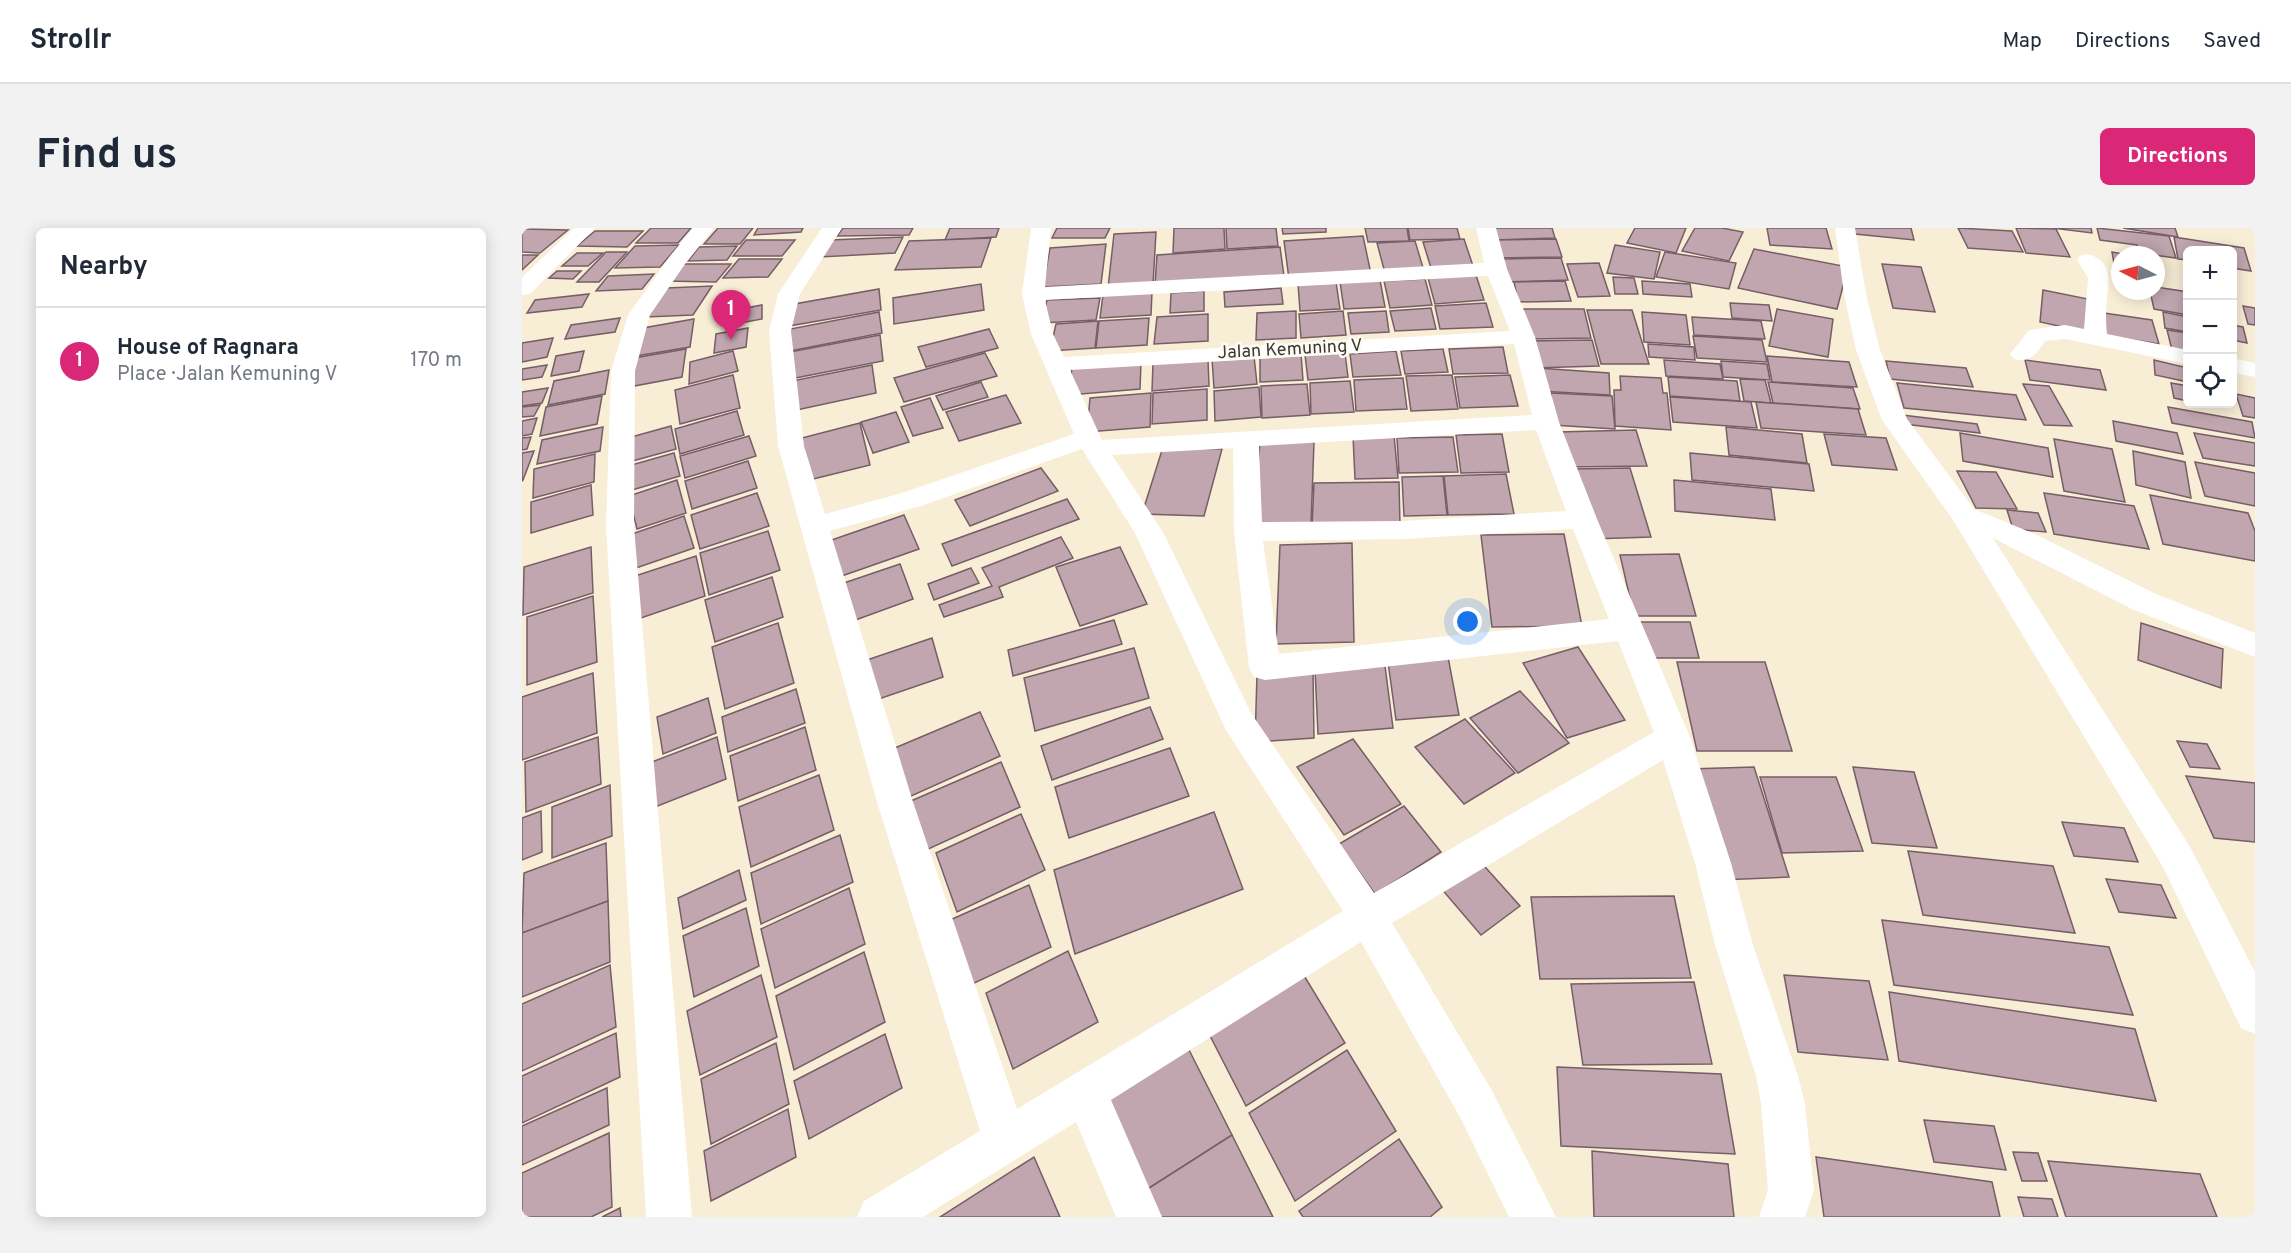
<!DOCTYPE html>
<meta charset="utf-8">
<style>
body{margin:0;font-family:Overpass,sans-serif;background:#f2f2f3;color:#1f2937}
.controls{position:absolute;right:18px;top:18px;display:grid;overflow:hidden;border-radius:9px;box-shadow:0 3px 15px #0003}
.controls button{width:54px;height:54px;display:grid;place-items:center;padding:0;border:0;border-bottom:2px solid #e0e1e3;background:#fff;color:#1f2937;font:30px sans-serif}
.compass{position:absolute;left:1589px;top:18px;width:54px;height:54px;border-radius:50%;background:#fff;box-shadow:0 3px 15px #0003;rotate:276deg}
.you{position:absolute;left:946px;top:394px;width:21px;height:21px;margin:-15px;border:4px solid #fff;border-radius:50%;background:#1a73e8;box-shadow:0 0 0 9px #1a73e833}
.badge{display:grid;place-items:center;width:39px;height:39px;border-radius:50%;background:#db2777;color:#fff;font-size:20px;font-weight:700}
.pin{position:absolute;translate:-50% -50px;filter:drop-shadow(0 2px 3px #0008)}
.pin::after{content:'';position:absolute;top:32px;width:21px;height:18px;background:inherit;clip-path:polygon(0 0,100% 0,50% 100%)}
.list{margin:0;padding:0;list-style:none}
h2{display:flex;justify-content:space-between;align-items:center;height:78px;margin:0;padding:0 24px;font-size:26px}
h2 small{font-size:20px;font-weight:400;color:#747a83}
.list li{display:grid;grid-template-columns:39px 1fr auto;gap:18px;align-items:center;box-sizing:border-box;height:108px;padding:0 24px;border-top:2px solid #e0e1e3}
.list b{display:block;font-size:22px;white-space:nowrap}
.list p{margin:0;font-size:20px;white-space:nowrap;color:#747a83}
.list em{font-size:20px;font-style:normal;color:#747a83}
.icon{flex:none;width:33px;height:33px;fill:none;stroke:currentColor;stroke-width:2;stroke-linecap:round;stroke-linejoin:round}
.map{position:relative;flex:none;width:1733px;height:989px;overflow:hidden;border-radius:9px}
header{display:flex;align-items:center;gap:36px;box-sizing:border-box;height:84px;padding:0 30px;background:#fff;border-bottom:2px solid #e0e1e3}
header strong{font-size:28px}
nav{display:flex;gap:33px;margin-inline-start:auto;font-size:21px}
.intro{display:flex;align-items:center;justify-content:space-between;box-sizing:border-box;height:144px;padding:0 36px}
h1{margin:0;font-size:42px}
.button{padding:15px 27px;border-radius:9px;background:#db2777;color:#fff;font-size:21px;font-weight:700}
main{display:flex;gap:36px;padding:0 36px}
aside{flex:1;background:#fff;border-radius:9px;box-shadow:0 3px 15px #0003}
.map>svg:first-child{display:block}
.building{fill:#c1a6af;stroke:#765e66;stroke-width:1.5}
.lines{fill:none;stroke-linecap:round;stroke-linejoin:round}
.minor{fill:#fff;fill-rule:evenodd}
.labels{text-anchor:middle;dominant-baseline:central;stroke-width:5;stroke-linejoin:round;paint-order:stroke}
.far-street-label{font-size:18px;fill:#3d392f;stroke:#fdfbf6}
</style>
<header>
<strong>Strollr</strong>
<nav><a>Map</a><a>Directions</a><a>Saved</a></nav>
</header>
<div class="intro"><h1>Find us</h1><a class="button">Directions</a></div>
<main>
<aside>
<h2>Nearby<small></small></h2>
<ul class="list">
<li><span class="badge">1</span><div><b>House of Ragnara</b><p>Place · Jalan Kemuning V</p></div><em>170 m</em></li>
</ul>
</aside>
<div class="map">
<svg width="1733" height="989" viewBox="0 0 1733 989">
<rect width="100%" height="100%" fill="#f8edd5"/>
<g class="building">
<path d="M129 0H169L156 15H114Z"/>
<path d="M196 0H231L218 16H182Z"/>
<path d="M236 0H281L279 4 232 7Z"/>
<path d="M321 0H391L387 7 315 8Z"/>
<path d="M428 0H477L474 9 423 12Z"/>
<path d="M535 0H588L583 10H530Z"/>
<path d="M652 0H702L703 21 651 25Z"/>
<path d="M704 0H754L756 18 705 21Z"/>
<path d="M760 0H804V4L761 6Z"/>
<path d="M843 0H885L887 13 846 14Z"/>
<path d="M886 0H935L938 11 888 12Z"/>
<path d="M969 0H1030L1033 10 971 12Z"/>
<path d="M1113 0H1164L1154 25 1105 15Z"/>
<path d="M1173 0H1200L1221 4 1207 33 1160 23Z"/>
<path d="M1245 0H1304L1310 21 1248 17Z"/>
<path d="M1331 0H1389L1392 12 1333 6Z"/>
<path d="M1436 0 1490 3 1501 24 1446 20Z"/>
<path d="M1494 0 1534 1 1548 29 1504 25Z"/>
<path d="M1530 0H1569L1570 5Z"/>
<path d="M1575 0 1647 8 1654 30 1617 25 1615 17 1578 12Z"/>
<path d="M1653 0 1656 9 1601 0Z"/>
<path d="M0 1H1L46 2 18 25 0 24Z"/>
<path d="M73 3H121L105 19 55 18Z"/>
<path d="M634 4 631 57 586 60 592 6Z"/>
<path d="M841 8 849 46 767 51 762 13Z"/>
<path d="M381 9 373 25 298 29 308 12Z"/>
<path d="M1652 9 1722 20 1729 43 1710 40V22H1666V32L1656 31Z"/>
<path d="M469 10 459 39 373 42 387 13Z"/>
<path d="M942 11 951 38 909 40 901 14Z"/>
<path d="M1034 11 1040 29 976 30 972 12Z"/>
<path d="M224 12H273L260 28H211Z"/>
<path d="M893 13 902 43 863 45 855 15Z"/>
<path d="M584 16 579 56 521 59 528 20Z"/>
<path d="M157 17 138 39 93 40 113 18Z"/>
<path d="M1093 17 1138 24 1132 51 1085 45Z"/>
<path d="M215 18 205 32 166 33 177 19Z"/>
<path d="M758 19 762 48 633 57 635 27Z"/>
<path d="M1232 21 1326 39 1315 81 1216 60Z"/>
<path d="M84 24H105L77 54H55Z"/>
<path d="M1143 24 1214 35 1207 61 1134 49Z"/>
<path d="M1590 24 1606 27H1598V42L1593 41Z"/>
<path d="M55 25H81L66 38H40Z"/>
<path d="M0 27H16L0 42Z"/>
<path d="M1039 30 1046 52 983 54 978 31Z"/>
<path d="M217 31H260L246 49 201 50Z"/>
<path d="M1077 35 1088 68 1056 69 1045 36Z"/>
<path d="M161 36H209L194 54 144 53Z"/>
<path d="M1360 36 1399 39 1413 84 1371 80Z"/>
<path d="M35 43H59L51 51 27 50Z"/>
<path d="M132 46 120 61 74 63 86 48Z"/>
<path d="M954 47 962 72 913 76 906 50Z"/>
<path d="M1091 49 1112 50 1116 66H1093Z"/>
<path d="M903 51 910 77 868 80 862 53Z"/>
<path d="M858 52 863 79 822 81 818 54Z"/>
<path d="M1043 53 1049 73 996 74 992 54Z"/>
<path d="M1120 53 1168 56 1170 69 1121 66Z"/>
<path d="M814 54 818 81 778 83 776 56Z"/>
<path d="M459 56 462 82 372 96 371 70Z"/>
<path d="M190 58 171 87 124 89 145 60Z"/>
<path d="M1634 59 1666 64V87L1632 81 1628 63H1634Z"/>
<path d="M759 60 761 76 703 79 702 64Z"/>
<path d="M357 61 359 82 267 98V77Z"/>
<path d="M1521 62 1566 71 1565 104 1518 94Z"/>
<path d="M682 63V83L648 85 649 65Z"/>
<path d="M630 64 629 87 578 90 581 67Z"/>
<path d="M67 66 60 79 5 85 13 72Z"/>
<path d="M578 70 574 92 519 95 525 72Z"/>
<path d="M964 75 971 99 918 101 913 78Z"/>
<path d="M1208 75 1247 77 1250 93 1210 90Z"/>
<path d="M240 77V91L202 98 203 84Z"/>
<path d="M1721 78 1733 80V97L1726 96Z"/>
<path d="M909 80 914 101 873 103 868 83Z"/>
<path d="M1000 81H1062L1069 110 1007 111Z"/>
<path d="M1255 81 1311 91 1306 129 1247 118Z"/>
<path d="M1065 82H1110L1127 136H1079Z"/>
<path d="M774 83V110L734 112 735 85Z"/>
<path d="M821 83 824 107 779 110 777 86Z"/>
<path d="M864 83 867 104 829 106 826 85Z"/>
<path d="M357 84 360 105 263 124V102Z"/>
<path d="M1120 84 1164 87 1168 117 1122 114Z"/>
<path d="M1575 84 1630 92 1637 116 1581 107Z"/>
<path d="M1641 84 1666 89V104L1643 100Z"/>
<path d="M686 86V113L632 116 635 89Z"/>
<path d="M1170 89 1239 93 1243 111 1172 107Z"/>
<path d="M98 90 93 104 43 111 49 97Z"/>
<path d="M627 90 625 117 574 120 577 93Z"/>
<path d="M172 91 168 119 114 128 121 100Z"/>
<path d="M576 93 573 120 528 123 534 96Z"/>
<path d="M1710 97 1721 99 1725 115 1710 112Z"/>
<path d="M226 100 224 119 192 125 194 106Z"/>
<path d="M467 101 476 120 404 139 396 119Z"/>
<path d="M1645 102 1666 105V125L1650 122Z"/>
<path d="M358 107 361 133 268 151V124Z"/>
<path d="M1171 108 1240 112 1245 134 1175 130Z"/>
<path d="M31 110 25 129 0 134V115Z"/>
<path d="M1070 112 1077 138 1011 140 1006 113Z"/>
<path d="M1126 116 1172 119 1173 132 1127 129Z"/>
<path d="M981 119 986 145 931 146 927 121Z"/>
<path d="M164 121 160 149 107 159 112 130Z"/>
<path d="M921 121 926 144 883 146 879 123Z"/>
<path d="M62 123 57 143 29 148 34 128Z"/>
<path d="M211 123 216 143 167 156 168 134Z"/>
<path d="M874 123 879 147 831 149 828 126Z"/>
<path d="M463 125 475 148 382 174 372 150Z"/>
<path d="M823 125 826 149 786 152 783 127Z"/>
<path d="M779 126 781 152 738 154V128Z"/>
<path d="M732 128 735 156 692 160 690 131Z"/>
<path d="M1245 128 1327 134 1335 159 1250 154Z"/>
<path d="M686 131 687 158 630 163 631 135Z"/>
<path d="M1142 132 1198 136 1201 151 1144 148Z"/>
<path d="M1503 132 1578 142 1584 162 1508 152Z"/>
<path d="M1632 132 1666 140V154L1633 147Z"/>
<path d="M1199 133 1245 136 1248 152 1201 149Z"/>
<path d="M1364 133 1444 140 1451 159 1368 151Z"/>
<path d="M619 134 618 161 547 167 550 139Z"/>
<path d="M25 137 20 149 0 152V141Z"/>
<path d="M350 137 354 165 265 184V154Z"/>
<path d="M1016 140 1087 145 1088 167 1016 163Z"/>
<path d="M87 142 83 166 26 177 32 153Z"/>
<path d="M211 147 218 180 158 196 153 162Z"/>
<path d="M930 147 936 181 889 183 884 148Z"/>
<path d="M988 147 996 178 938 180 933 149Z"/>
<path d="M1098 148 1139 150 1141 165H1145L1149 202 1093 198 1092 162H1099Z"/>
<path d="M1146 149 1215 153 1218 173 1148 168Z"/>
<path d="M881 150 885 181 834 183 832 152Z"/>
<path d="M1218 151 1243 152 1249 175 1222 173Z"/>
<path d="M828 153 832 184 789 186 788 155Z"/>
<path d="M459 154 466 169 421 182 414 168Z"/>
<path d="M1246 154 1331 160 1338 181 1251 175Z"/>
<path d="M1375 155 1494 167 1504 192 1382 180Z"/>
<path d="M1649 155 1666 158V173L1652 170Z"/>
<path d="M785 156 788 187 740 190 739 158Z"/>
<path d="M1501 156 1527 158 1550 198 1522 197Z"/>
<path d="M737 159 739 189 693 193 692 163Z"/>
<path d="M26 160 20 175 0 178V164Z"/>
<path d="M685 161V192L630 196 631 165Z"/>
<path d="M629 165 628 199 565 204 568 170Z"/>
<path d="M1029 165 1090 168 1093 201 1030 197Z"/>
<path d="M1714 166 1733 170V190L1721 188Z"/>
<path d="M484 167 499 195 437 213 424 184Z"/>
<path d="M80 168 75 196 18 208 24 179Z"/>
<path d="M1148 169 1229 174 1235 200 1151 194Z"/>
<path d="M408 170 421 200 391 208 379 179Z"/>
<path d="M1234 174 1336 181 1344 207 1239 200Z"/>
<path d="M18 177 12 188 0 189V179Z"/>
<path d="M1646 179 1730 194 1733 210 1650 195Z"/>
<path d="M215 183 222 207 158 226 153 201Z"/>
<path d="M374 184 387 214 351 225 339 194Z"/>
<path d="M1380 187 1455 196 1458 205 1382 196Z"/>
<path d="M15 190 10 206 0 208V193Z"/>
<path d="M1591 193 1655 205 1661 226 1594 213Z"/>
<path d="M338 195 348 237 283 253 276 211Z"/>
<path d="M149 198 154 221 107 234 102 211Z"/>
<path d="M81 199 78 223 15 236 20 212Z"/>
<path d="M1204 199 1280 206 1285 235 1207 227Z"/>
<path d="M1114 202 1125 238 1044 239 1036 204Z"/>
<path d="M1438 205 1526 220 1531 249 1441 233Z"/>
<path d="M1672 205 1733 215V238L1681 230Z"/>
<path d="M980 206 987 244 939 245 934 207Z"/>
<path d="M1302 206 1364 210 1375 242 1310 237Z"/>
<path d="M872 207 876 250 833 251 831 208Z"/>
<path d="M227 208 234 228 163 250 158 228Z"/>
<path d="M9 209 5 221 0 222V210Z"/>
<path d="M931 209 936 244 877 245 875 210Z"/>
<path d="M1532 211 1590 221 1603 274 1542 263Z"/>
<path d="M792 214 789 297 731 298 738 215Z"/>
<path d="M641 219 700 221 682 288 620 286Z"/>
<path d="M12 223 1 252 0 253V225Z"/>
<path d="M1611 223 1663 234 1669 270 1614 257Z"/>
<path d="M152 225 158 248 110 262 106 238Z"/>
<path d="M1168 225 1287 236 1292 263 1170 252Z"/>
<path d="M73 226 72 254 11 270 12 241Z"/>
<path d="M226 233 235 260 170 281 163 253Z"/>
<path d="M1673 234 1733 245V278L1683 268Z"/>
<path d="M519 240 536 263 448 298 433 272Z"/>
<path d="M1108 240 1129 309 1070 311 1052 241Z"/>
<path d="M1435 243 1474 244 1495 281 1454 280Z"/>
<path d="M984 246 992 286 926 287 922 248Z"/>
<path d="M921 248 925 287 882 288 880 249Z"/>
<path d="M155 252 164 285 115 301 107 268Z"/>
<path d="M1152 252 1249 261 1253 292 1153 283Z"/>
<path d="M877 254 878 297 790 298 792 255Z"/>
<path d="M69 257 71 287 9 305V274Z"/>
<path d="M235 265 247 298 178 321 169 287Z"/>
<path d="M1522 265 1612 278 1627 321 1532 306Z"/>
<path d="M1628 267 1726 285 1733 303V333L1641 316Z"/>
<path d="M545 271 557 291 430 338 420 316Z"/>
<path d="M1485 282 1516 285 1524 304 1491 301Z"/>
<path d="M382 287 397 321 314 350 301 315Z"/>
<path d="M162 288 172 320 114 340 107 307Z"/>
<path d="M246 303 258 342 187 367 178 325Z"/>
<path d="M1042 306 1060 398 970 399 959 307Z"/>
<path d="M539 309 551 330 477 359 481 369 422 389 417 377 470 358 460 340Z"/>
<path d="M830 315 832 414 754 416 758 317Z"/>
<path d="M69 319 71 365 1 387 2 339Z"/>
<path d="M598 319 625 376 558 398 534 339Z"/>
<path d="M1157 326 1174 388H1112L1098 327Z"/>
<path d="M174 328 183 368 116 391 110 349Z"/>
<path d="M378 336 391 371 328 394 316 357Z"/>
<path d="M449 340 457 355 412 372 406 356Z"/>
<path d="M250 349 261 389 193 414 183 372Z"/>
<path d="M71 368 75 434 5 457V389Z"/>
<path d="M592 392 600 416 491 448 486 422Z"/>
<path d="M1111 394H1168L1177 430H1119Z"/>
<path d="M256 395 272 455 203 481 190 419Z"/>
<path d="M1619 395 1701 421 1699 460 1616 432Z"/>
<path d="M410 410 421 449 345 475 336 435Z"/>
<path d="M1056 419 1103 492 1045 510 1001 435Z"/>
<path d="M612 420 627 470 513 503 502 450Z"/>
<path d="M926 429 937 487 874 492 866 434Z"/>
<path d="M1155 434H1243L1270 523H1175Z"/>
<path d="M863 438 871 500 796 506 793 442Z"/>
<path d="M791 443 792 510 733 514 735 446Z"/>
<path d="M71 445 75 505 0 532V469Z"/>
<path d="M274 461 283 495 206 524 200 489Z"/>
<path d="M998 463 1047 515 996 545 948 490Z"/>
<path d="M186 470 194 505 141 526 135 489Z"/>
<path d="M628 479 641 511 530 552 519 518Z"/>
<path d="M458 484 478 528 378 573 361 525Z"/>
<path d="M943 491 993 545 942 576 893 519Z"/>
<path d="M283 499 294 542 216 573 208 528Z"/>
<path d="M76 509 79 556 4 584 3 534Z"/>
<path d="M195 509 204 551 128 581 122 537Z"/>
<path d="M831 511 879 576 822 607 775 539Z"/>
<path d="M1655 513 1685 516 1698 541 1668 539Z"/>
<path d="M648 520 667 568 547 610 533 559Z"/>
<path d="M479 534 498 579 391 628 375 579Z"/>
<path d="M1232 539 1267 649 1198 652 1167 541Z"/>
<path d="M1331 539 1392 544 1415 620 1350 615Z"/>
<path d="M297 547 312 602 229 639 217 579Z"/>
<path d="M1664 548 1733 555V614L1692 610Z"/>
<path d="M1238 549H1314L1341 623 1260 625Z"/>
<path d="M88 557 90 608 30 630V579Z"/>
<path d="M882 578 919 624 853 666 817 616Z"/>
<path d="M19 583 20 624 0 632V590Z"/>
<path d="M692 584 721 661 553 726 532 642Z"/>
<path d="M499 586 523 642 435 684 414 625Z"/>
<path d="M1540 594 1602 600 1616 634 1552 628Z"/>
<path d="M318 607 331 654 239 696 229 645Z"/>
<path d="M84 615 86 673 0 705 2 645Z"/>
<path d="M1386 623 1531 638 1553 705 1401 687Z"/>
<path d="M956 631 998 678 959 707 917 658Z"/>
<path d="M217 642 224 672 161 701 156 670Z"/>
<path d="M1584 651 1639 657 1654 690 1597 684Z"/>
<path d="M507 657 529 719 446 758 428 692Z"/>
<path d="M327 660 343 716 253 760 239 701Z"/>
<path d="M1152 668 1169 750 1018 751 1009 669Z"/>
<path d="M86 673 88 734 0 769V705Z"/>
<path d="M224 680 237 738 172 769 161 708Z"/>
<path d="M1360 692 1587 719 1611 787 1372 757Z"/>
<path d="M546 723 576 794 491 841 464 765Z"/>
<path d="M342 724 363 794 272 842 254 768Z"/>
<path d="M88 737 94 799 0 843V776Z"/>
<path d="M778 741 823 815 724 878 683 798Z"/>
<path d="M239 747 255 809 178 847 165 783Z"/>
<path d="M1262 747 1347 753 1366 832 1276 824Z"/>
<path d="M1172 754 1190 836 1061 837 1049 756Z"/>
<path d="M1367 764 1613 801 1634 873 1377 833Z"/>
<path d="M94 805 98 849 0 895V848Z"/>
<path d="M363 806 380 860 287 911 272 853Z"/>
<path d="M663 814 710 907 624 962 581 863Z"/>
<path d="M254 815 267 876 189 916 179 851Z"/>
<path d="M825 822 874 903 773 973 727 885Z"/>
<path d="M1035 839 1199 846 1213 926 1039 918Z"/>
<path d="M85 860 87 897 0 937V898Z"/>
<path d="M266 881 274 929 189 973 182 923Z"/>
<path d="M1402 892 1472 898 1484 942 1412 934Z"/>
<path d="M87 905 90 979 69 989H0V945Z"/>
<path d="M710 907 751 989H636L624 962Z"/>
<path d="M877 911 920 979 908 989H781L777 983Z"/>
<path d="M1070 923 1206 936 1212 989H1072Z"/>
<path d="M1491 924 1516 925 1525 953H1500Z"/>
<path d="M512 929 538 989H418Z"/>
<path d="M1294 929 1470 954 1478 989H1302Z"/>
<path d="M1526 933 1678 946 1695 989H1544Z"/>
<path d="M1496 969 1530 971 1536 989H1502Z"/>
<path d="M98 980 99 989H80Z"/>
</g>
<g class="lines">
<g class="minor">
<path d="M52 0H73L8 66 0 67V49Z"/>
<path d="M171 0H192L163 36 128 87 113 143 112 299 170 989H124L84 299 89 143 106 87 148 28Z"/>
<path d="M300 0H320L278 66 269 103 282 218 303 286 380 265 552 206 509 106 500 66 509 0H529L523 59 962 35 954 0H974L985 41 1013 109 1037 194 1075 291 1168 509 1209 635 1231 717 1276 848 1283 876 1292 962 1283 989H1237L1246 962 1239 876 1234 848 1193 717 1173 635 1141 532 870 695 969 861 1034 989H987L939 891 839 714 589 872 640 989H594L554 894 401 989H335L342 973 458 903 355 574 256 218 247 103 256 66ZM966 48 988 103 542 129 531 106 523 72ZM992 116 1010 187 580 212 548 142ZM1014 202 1044 283 881 293 740 294 737 218ZM711 220 712 304 727 440 732 449 743 452 1096 413 1132 504 852 665 729 485 641 304 590 227ZM560 221 613 305 704 502 821 683 495 881 391 574 308 303 399 278ZM1051 301 1087 391 757 426 741 313 881 311Z"/>
<path d="M1313 0H1333L1344 66 1358 122 1385 191 1452 281 1515 307 1634 366 1733 405V429L1612 382 1471 310 1667 617 1733 744V806L1719 800 1641 639 1431 292 1360 192 1334 122 1322 66Z"/>
<path d="M1565 26C1595 33 1585 60 1584 82 1584 90 1584 98 1585 106L1666 122V136L1543 111 1523 113C1515 126 1508 135 1492 131L1488 126 1507 102 1543 97 1562 101 1566 50 1555 32 1558 28Z"/>
<path d="M1710 130 1733 135V149L1710 144Z"/>
</g>
</g>
<g class="labels">
<g class="far-street-label">
<text transform="translate(768 122) rotate(-3)">Jalan Kemuning V</text>
</g>
</g>
</svg>
<div class="controls">
<button>+</button>
<button>−</button>
<button><svg class="icon" aria-label="locate" viewBox="0 0 24 24"><circle cx="12" cy="12" r="6"/><path d="M12 2v4M12 18v4M2 12h4M18 12h4"/></svg></button>
</div>
<svg class="compass" viewBox="-18 -18 36 36"><path d="M0-13l5 13h-10z" fill="#e53935"/><path d="M0 13l5-13h-10z" fill="#747a83"/></svg>
<div class="you"></div>
<div class="pin badge" style="left:209px;top:112px">1</div>
</div>
</main>
